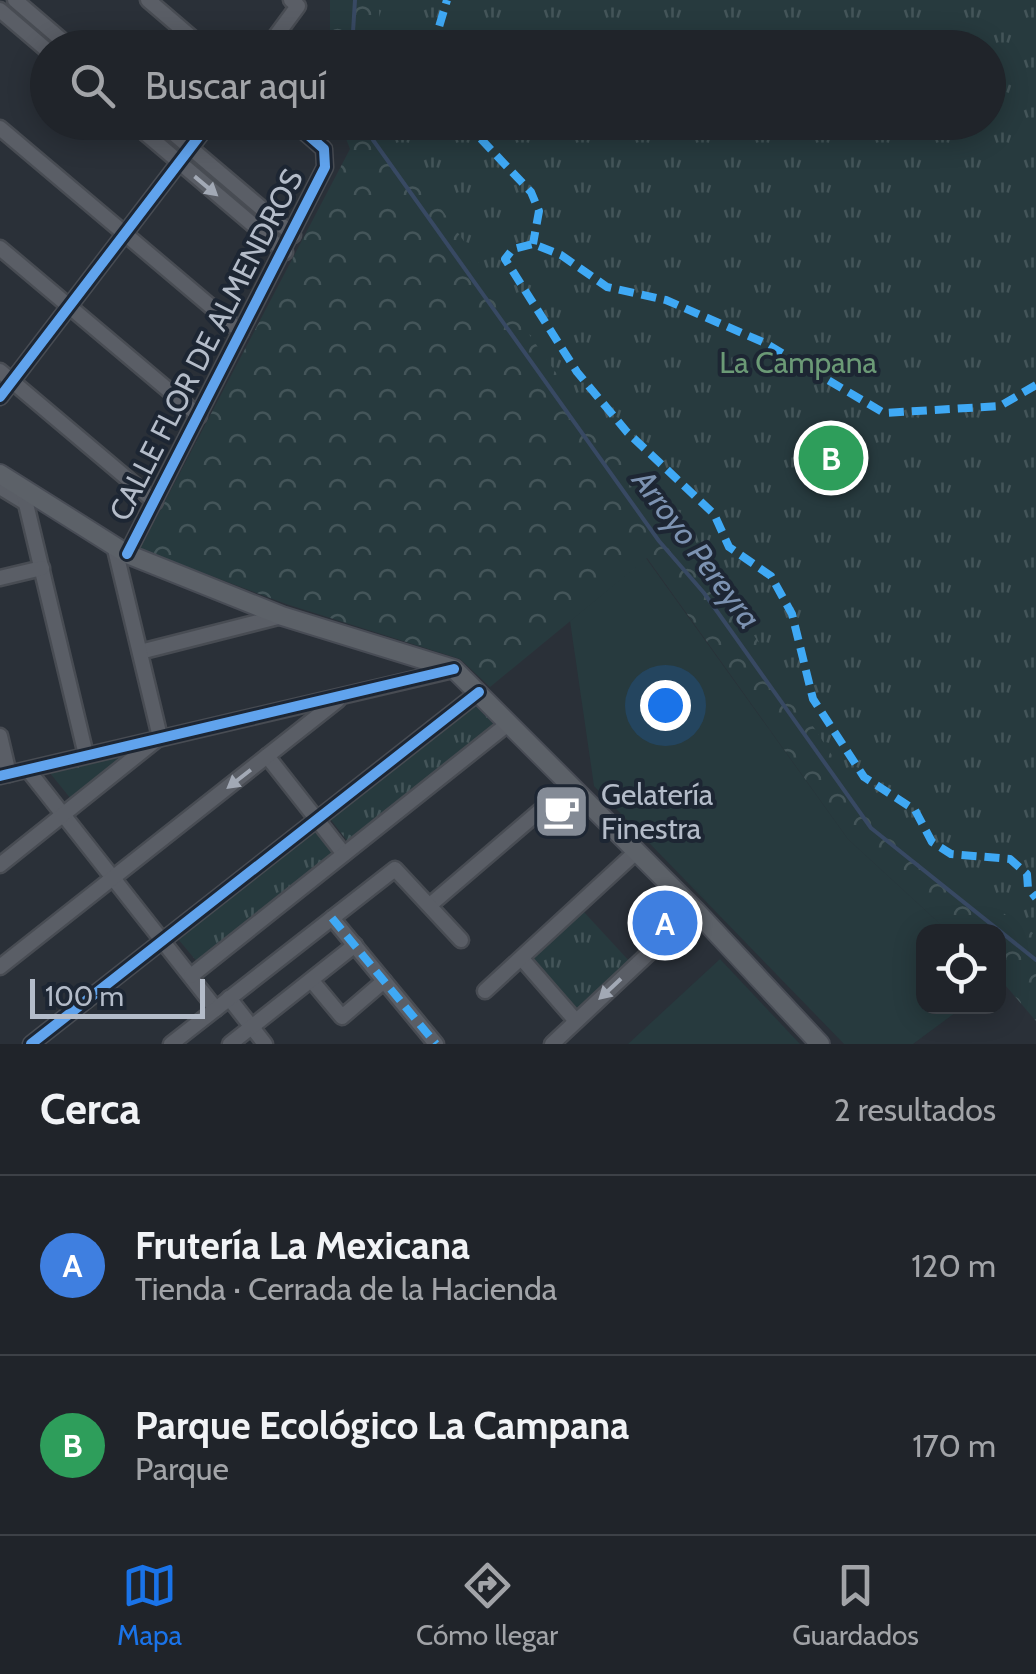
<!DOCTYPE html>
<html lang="es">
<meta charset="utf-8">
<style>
body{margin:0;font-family:Cabin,sans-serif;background:#282c32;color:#f1f3f6}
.controls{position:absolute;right:30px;bottom:30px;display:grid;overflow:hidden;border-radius:20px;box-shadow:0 5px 25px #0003}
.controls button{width:90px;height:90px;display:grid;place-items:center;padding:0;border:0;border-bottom:2px solid #3d4147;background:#20242a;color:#f1f3f6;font:50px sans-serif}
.scale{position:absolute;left:30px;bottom:25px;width:175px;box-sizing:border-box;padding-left:10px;border:5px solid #b4bcc9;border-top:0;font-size:28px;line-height:35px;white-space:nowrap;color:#b4bcc9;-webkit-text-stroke:8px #1d2633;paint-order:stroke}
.you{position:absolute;left:665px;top:705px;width:35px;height:35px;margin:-25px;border:8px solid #fff;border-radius:50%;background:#1a73e8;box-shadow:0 0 0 15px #1a73e833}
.badge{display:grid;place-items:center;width:65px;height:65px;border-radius:50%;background:#1a73e8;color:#fff;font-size:32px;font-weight:700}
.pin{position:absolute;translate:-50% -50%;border:5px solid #fff;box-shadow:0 2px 10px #0006}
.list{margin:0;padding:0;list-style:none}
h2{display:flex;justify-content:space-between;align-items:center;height:130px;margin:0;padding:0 40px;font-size:42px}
h2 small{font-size:32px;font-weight:400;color:#a2a4a8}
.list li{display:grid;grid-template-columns:65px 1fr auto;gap:30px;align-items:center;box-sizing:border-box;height:180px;padding:0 40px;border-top:2px solid #3d4147}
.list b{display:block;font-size:38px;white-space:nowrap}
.list p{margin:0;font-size:32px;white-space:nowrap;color:#a2a4a8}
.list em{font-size:32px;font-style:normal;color:#a2a4a8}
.icon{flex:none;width:55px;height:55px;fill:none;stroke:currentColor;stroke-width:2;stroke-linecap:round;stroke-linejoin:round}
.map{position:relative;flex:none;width:1036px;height:1044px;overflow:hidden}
.search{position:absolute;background:#20242a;box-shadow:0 5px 25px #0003;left:30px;right:30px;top:30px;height:110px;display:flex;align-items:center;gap:25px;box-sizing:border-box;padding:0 35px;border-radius:55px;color:#a2a4a8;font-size:38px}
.sheet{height:490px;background:#20242a}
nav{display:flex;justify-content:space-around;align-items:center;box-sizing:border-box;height:140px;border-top:2px solid #3d4147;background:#20242a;font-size:28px;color:#a2a4a8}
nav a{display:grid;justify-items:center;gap:5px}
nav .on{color:#1a73e8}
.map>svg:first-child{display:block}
.green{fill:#273a3e}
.forest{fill:url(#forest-crowns)}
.park{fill:url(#park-tufts)}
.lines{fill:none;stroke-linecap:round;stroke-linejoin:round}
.stream{stroke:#384963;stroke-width:4}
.building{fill:url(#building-back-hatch);stroke:#52575f;stroke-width:2.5}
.minor-casing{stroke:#484c53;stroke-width:19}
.major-casing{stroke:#484c55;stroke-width:22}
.minor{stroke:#5a5e66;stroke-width:14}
.major{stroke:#5c6168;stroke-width:18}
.quiet{stroke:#3fa9f5;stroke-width:8;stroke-dasharray:15 8;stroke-linecap:butt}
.cycleway-casing{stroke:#1d2633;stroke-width:16}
.cycleway{stroke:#60a3ed;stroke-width:10}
.oneway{fill:#a2a9b5}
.labels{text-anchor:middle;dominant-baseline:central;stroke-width:8;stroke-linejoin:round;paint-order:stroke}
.street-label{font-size:30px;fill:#b4bcc9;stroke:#1d2633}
.park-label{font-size:30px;fill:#6b9a76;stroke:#1d2633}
.poi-label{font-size:30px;fill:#b4bcc9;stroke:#1d2633;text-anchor:start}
.water-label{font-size:32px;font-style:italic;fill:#7c92b1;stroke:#1d2633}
</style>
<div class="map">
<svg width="1036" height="1044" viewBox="0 0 1036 1044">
<defs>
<pattern id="forest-crowns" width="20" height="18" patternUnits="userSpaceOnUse" patternTransform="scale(2.5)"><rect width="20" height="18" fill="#273a3e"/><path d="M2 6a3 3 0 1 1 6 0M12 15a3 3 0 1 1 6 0" fill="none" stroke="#445559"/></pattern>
<pattern id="park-tufts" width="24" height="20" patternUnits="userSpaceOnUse" patternTransform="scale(2.5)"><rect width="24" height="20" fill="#273a3e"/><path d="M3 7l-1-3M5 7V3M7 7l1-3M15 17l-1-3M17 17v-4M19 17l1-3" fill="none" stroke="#445559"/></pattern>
<pattern id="building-back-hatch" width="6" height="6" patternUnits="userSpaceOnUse" patternTransform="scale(2.5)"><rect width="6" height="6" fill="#444950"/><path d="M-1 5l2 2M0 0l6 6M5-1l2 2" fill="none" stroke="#5d6168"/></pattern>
</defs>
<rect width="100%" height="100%" fill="#2a3038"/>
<g class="green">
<path d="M646 558 848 839 948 931 924 932V1006L963 1007 913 1044H844L594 786 570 621Z"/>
<path d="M720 959 800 1044H628Z"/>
</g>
<path class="forest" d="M330 0H1036V1021L999 978 998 932 948 931 848 839 647 558 490 687 460 659 286 604 140 549 350 149 340 123 988 122V48L330 47Z"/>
<g class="park">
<path d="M384 0H1036V935L927 862 835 760 684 528 566 387 386 130V123L988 122V48L380 47 379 9Z"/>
<path d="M476 701 496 727 348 842 328 816Z"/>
<path d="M139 746 71 799 50 773Z"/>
<path d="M315 828 336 853 199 964 178 939Z"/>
<path d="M583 911 631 963 579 1012 531 960Z"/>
</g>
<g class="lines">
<g class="stream">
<path d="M352 48 355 0"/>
<path d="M366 122 373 140 659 541 704 593 871 828 1036 960"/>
</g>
</g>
<path class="building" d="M665 915 673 923 656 939 648 931Z"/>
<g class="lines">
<defs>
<g id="minor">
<path d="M15 0 71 48"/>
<path d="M148 0 204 48"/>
<path d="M0 10 48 51"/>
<path d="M267 48 298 6 291 0"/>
<path d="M132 122 285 252"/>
<path d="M160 122 293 235"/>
<path d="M0 128 241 332"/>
<path d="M0 248 199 416"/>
<path d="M0 371 155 502"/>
<path d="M0 397 210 122"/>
<path d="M0 487 26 503"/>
<path d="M22 487 86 755"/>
<path d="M127 554 325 167 324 149 293 122"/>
<path d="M0 578 42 568"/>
<path d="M140 652 282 616"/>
<path d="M0 736 9 774"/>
<path d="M267 756 344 854"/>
<path d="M28 770 216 1009"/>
<path d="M0 776 453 670"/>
<path d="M0 865 160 737 115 549"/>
<path d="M430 905 570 785"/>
<path d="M332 918 436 1044"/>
<path d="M523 960 576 1021"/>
<path d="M0 967 338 700"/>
<path d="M191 976 509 723"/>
<path d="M312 981 342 1017 384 981"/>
<path d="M485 991 637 851"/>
<path d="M229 998 265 1044"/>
<path d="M31 1044 479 692"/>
<path d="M171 1044 395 869 461 940"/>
<path d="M230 1044 355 945"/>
<path d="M552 1044 695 910"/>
</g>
<path id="major" d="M0 474 127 554 282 616 454 669 695 910 820 1044"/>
</defs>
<use href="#minor" class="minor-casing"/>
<use href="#major" class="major-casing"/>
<use href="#minor" class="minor"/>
<use href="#major" class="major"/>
<g class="quiet">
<path d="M439 48 436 37 447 0"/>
<path d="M465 122 531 192 539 211 533 244"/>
<path d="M1036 385 1000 406 884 413 765 343 666 300 607 287 561 255 533 244 513 249 505 259 577 372 627 432 714 514 729 547 771 576 792 614 813 699 864 777 915 810 932 842 951 854 1010 859 1027 874 1028 888 1036 898"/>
<path d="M332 918 436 1044"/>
</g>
<defs>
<g id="cycleway">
<path d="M0 397 210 122"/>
<path d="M127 554 325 167 324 149 293 122"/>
<path d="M0 776 454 669"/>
<path d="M31 1044 479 692"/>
</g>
</defs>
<use href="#cycleway" class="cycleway-casing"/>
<use href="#cycleway" class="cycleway"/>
</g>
<defs><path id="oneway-solid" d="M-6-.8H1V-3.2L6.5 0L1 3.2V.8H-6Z" transform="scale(2.5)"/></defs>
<g class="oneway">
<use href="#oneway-solid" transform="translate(206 186) rotate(40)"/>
<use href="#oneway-solid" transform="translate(239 779) rotate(142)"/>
<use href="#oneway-solid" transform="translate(610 989) rotate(137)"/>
</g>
<defs>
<symbol id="cafe-square" viewBox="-11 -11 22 22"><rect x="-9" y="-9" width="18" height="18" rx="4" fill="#848b96" stroke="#1d2633"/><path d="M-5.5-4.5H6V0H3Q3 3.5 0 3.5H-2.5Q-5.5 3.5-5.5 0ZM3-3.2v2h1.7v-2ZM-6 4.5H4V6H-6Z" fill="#fff"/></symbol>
</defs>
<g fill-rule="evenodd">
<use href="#cafe-square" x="530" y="780" width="63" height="63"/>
</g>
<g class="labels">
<g class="street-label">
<text transform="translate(206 345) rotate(-63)">CALLE FLOR DE ALMENDROS</text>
</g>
<g class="park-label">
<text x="798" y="362">La Campana</text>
</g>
<g class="poi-label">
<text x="601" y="794">Gelatería<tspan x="601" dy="34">Finestra</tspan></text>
</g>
<g class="water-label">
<text transform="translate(697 549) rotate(53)">Arroyo Pereyra</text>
</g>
</g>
</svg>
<div class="controls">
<button><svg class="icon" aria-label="locate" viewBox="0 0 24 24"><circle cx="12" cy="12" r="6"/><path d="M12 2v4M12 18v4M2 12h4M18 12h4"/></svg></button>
</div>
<div class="scale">100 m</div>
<div class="you"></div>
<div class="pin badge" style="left:665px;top:923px;background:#3f7fe0">A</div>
<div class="pin badge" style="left:831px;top:458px;background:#2e9e5b">B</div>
<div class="search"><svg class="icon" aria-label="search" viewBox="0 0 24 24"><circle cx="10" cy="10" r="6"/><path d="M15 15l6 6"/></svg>Buscar aquí</div>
</div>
<section class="sheet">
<h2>Cerca<small>2 resultados</small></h2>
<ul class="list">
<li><span class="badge" style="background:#3f7fe0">A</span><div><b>Frutería La Mexicana</b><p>Tienda · Cerrada de la Hacienda</p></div><em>120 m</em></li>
<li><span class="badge" style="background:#2e9e5b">B</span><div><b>Parque Ecológico La Campana</b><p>Parque</p></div><em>170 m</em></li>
</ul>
</section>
<nav>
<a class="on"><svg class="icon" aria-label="map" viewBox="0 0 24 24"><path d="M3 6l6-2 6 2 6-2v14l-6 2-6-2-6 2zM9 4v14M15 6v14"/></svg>Mapa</a>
<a><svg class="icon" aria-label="directions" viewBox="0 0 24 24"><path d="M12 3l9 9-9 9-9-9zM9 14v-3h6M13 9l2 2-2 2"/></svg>Cómo llegar</a>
<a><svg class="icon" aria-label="saved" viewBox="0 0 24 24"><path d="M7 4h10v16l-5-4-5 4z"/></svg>Guardados</a>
</nav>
